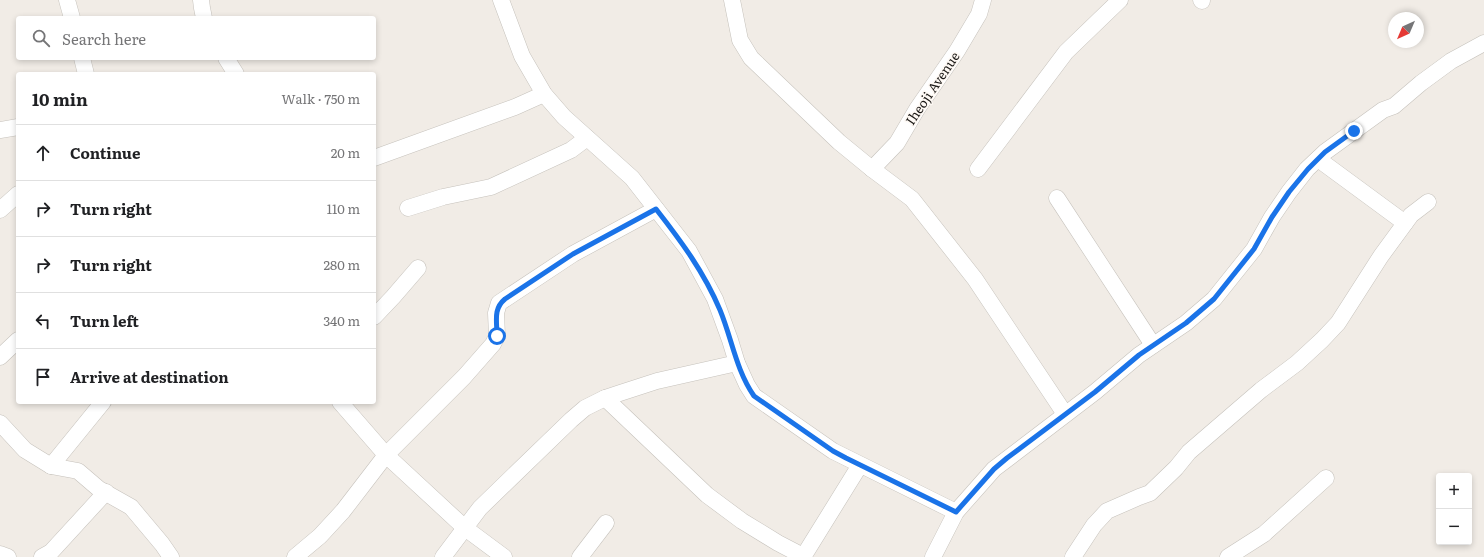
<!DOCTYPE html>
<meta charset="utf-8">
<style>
body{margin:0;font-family:Literata,serif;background:#f6f6f6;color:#202124}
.controls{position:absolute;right:12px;bottom:12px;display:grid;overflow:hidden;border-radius:4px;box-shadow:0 2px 6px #0003}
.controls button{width:36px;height:36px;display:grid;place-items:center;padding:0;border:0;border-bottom:1px solid #e0e0e0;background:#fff;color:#202124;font:20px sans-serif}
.compass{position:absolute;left:1388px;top:12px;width:36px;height:36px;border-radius:50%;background:#fff;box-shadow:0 2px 6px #0003;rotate:224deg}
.stop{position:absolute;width:12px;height:12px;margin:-9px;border:3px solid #1a73e8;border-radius:50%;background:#fff}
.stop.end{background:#1a73e8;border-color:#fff;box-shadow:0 1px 4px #0008}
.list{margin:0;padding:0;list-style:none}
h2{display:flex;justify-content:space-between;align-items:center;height:52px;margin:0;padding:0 16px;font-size:17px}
h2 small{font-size:13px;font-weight:400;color:#757577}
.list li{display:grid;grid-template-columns:26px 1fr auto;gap:12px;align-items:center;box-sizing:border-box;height:56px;padding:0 16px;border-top:1px solid #e0e0e0}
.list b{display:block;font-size:15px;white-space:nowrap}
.list em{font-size:13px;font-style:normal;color:#757577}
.icon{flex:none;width:22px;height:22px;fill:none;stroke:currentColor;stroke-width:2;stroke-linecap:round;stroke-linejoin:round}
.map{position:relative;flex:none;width:1484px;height:557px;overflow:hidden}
.search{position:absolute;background:#fff;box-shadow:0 2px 6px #0003;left:16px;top:16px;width:360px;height:44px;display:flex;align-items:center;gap:10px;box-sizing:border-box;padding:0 14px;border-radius:4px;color:#757577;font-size:15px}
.panel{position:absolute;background:#fff;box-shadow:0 2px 6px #0003;left:16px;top:72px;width:360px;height:332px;border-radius:4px}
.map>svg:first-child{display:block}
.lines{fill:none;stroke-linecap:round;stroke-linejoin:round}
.minor-casing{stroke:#c6c2bc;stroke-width:17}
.minor{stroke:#fff;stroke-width:16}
.route{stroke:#1a73e8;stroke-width:5}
.labels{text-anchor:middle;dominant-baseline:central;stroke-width:3;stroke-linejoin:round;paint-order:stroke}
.street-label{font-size:13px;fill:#1a1816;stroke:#fef9f4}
</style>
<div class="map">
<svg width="1484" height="557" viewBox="0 0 1484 557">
<rect width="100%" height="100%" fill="#f1ece6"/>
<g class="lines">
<defs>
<g id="minor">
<path d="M67 0 72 18"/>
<path d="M201 0 202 8 204 18"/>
<path d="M501 0 522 56 544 94 564 117 632 178 689 251 715 299 730 340 737 363 747 385 754 396 833 451 956 512"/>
<path d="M732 0 740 40 751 58 839 142 872 169 912 199 975 279 1065 414"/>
<path d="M1201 0 1202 1"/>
<path d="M82 58 86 74"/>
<path d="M226 58 236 74"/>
<path d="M0 130 18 127"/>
<path d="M374 158 515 107 544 94"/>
<path d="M1318 159 1405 223"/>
<path d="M872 169 897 143 917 109 957 51 979 14 983 0"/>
<path d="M978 169 1066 52 1120 0"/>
<path d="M1057 198 1153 345"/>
<path d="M408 208 443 197 491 187 571 150 587 138"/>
<path d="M0 210 18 194"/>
<path d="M374 317 393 297 418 268"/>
<path d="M0 357 18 340"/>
<path d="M605 398 707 495 742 521 778 543 803 556"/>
<path d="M340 402 386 455 465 528 504 557"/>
<path d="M0 423 25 450 51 466 78 471 99 489 131 507 162 544 171 557"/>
<path d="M51 466 103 402"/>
<path d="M0 554 8 557"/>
<path d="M42 557 51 552 106 492"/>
<path d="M295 557 320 536 343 511 386 455 464 377 493 344 497 336 496 313 499 303 573 254 656 209"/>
<path d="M443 557 480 508 571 420 585 408 605 398 620 393 657 381 737 363"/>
<path d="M580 557 606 523"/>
<path d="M803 557 860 465"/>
<path d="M933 557 956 512 994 469 1095 392 1139 355 1186 323 1214 299 1254 249 1272 217 1289 192 1307 169 1325 152 1383 110 1394 106 1421 83 1451 61 1484 43"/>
<path d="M1073 557 1094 525 1107 511 1139 497 1150 493 1176 468 1189 452 1261 390 1297 363 1322 340 1338 323 1381 256 1411 215 1428 202"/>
<path d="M1228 557 1264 534 1326 478"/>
</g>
</defs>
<use href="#minor" class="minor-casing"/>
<use href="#minor" class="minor"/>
</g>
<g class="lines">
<path class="route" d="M497 336C497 321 493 309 505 299L573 254 656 209C681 241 704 272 720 310 732 339 736 370 754 396L833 451 846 458 956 512 994 469 1007 458 1095 392 1139 355 1186 323 1214 299 1254 249 1272 217 1289 192 1308 169 1325 152 1354 131"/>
</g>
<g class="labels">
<g class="street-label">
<text transform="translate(932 88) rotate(-56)">Iheoji Avenue</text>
</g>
</g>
</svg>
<div class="controls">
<button>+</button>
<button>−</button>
</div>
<svg class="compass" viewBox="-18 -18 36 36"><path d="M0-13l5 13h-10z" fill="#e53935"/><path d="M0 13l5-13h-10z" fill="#757577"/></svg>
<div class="stop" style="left:497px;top:336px"></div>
<div class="stop end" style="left:1354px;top:131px"></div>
<div class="search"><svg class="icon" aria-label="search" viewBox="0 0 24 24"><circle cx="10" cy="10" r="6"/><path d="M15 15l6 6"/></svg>Search here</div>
<section class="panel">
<h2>10 min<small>Walk · 750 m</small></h2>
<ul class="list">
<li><svg class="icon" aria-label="ahead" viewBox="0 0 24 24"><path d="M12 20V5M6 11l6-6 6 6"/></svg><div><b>Continue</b></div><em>20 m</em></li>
<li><svg class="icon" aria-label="right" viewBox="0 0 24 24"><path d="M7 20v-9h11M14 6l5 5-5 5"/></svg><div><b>Turn right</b></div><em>110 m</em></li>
<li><svg class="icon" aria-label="right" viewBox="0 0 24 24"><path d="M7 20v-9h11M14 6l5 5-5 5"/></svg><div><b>Turn right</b></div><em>280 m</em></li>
<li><svg class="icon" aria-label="left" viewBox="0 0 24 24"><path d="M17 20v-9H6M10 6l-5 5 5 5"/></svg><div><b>Turn left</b></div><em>340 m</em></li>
<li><svg class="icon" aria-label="arrive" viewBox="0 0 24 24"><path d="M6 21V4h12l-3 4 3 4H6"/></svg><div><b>Arrive at destination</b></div></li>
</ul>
</section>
</div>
